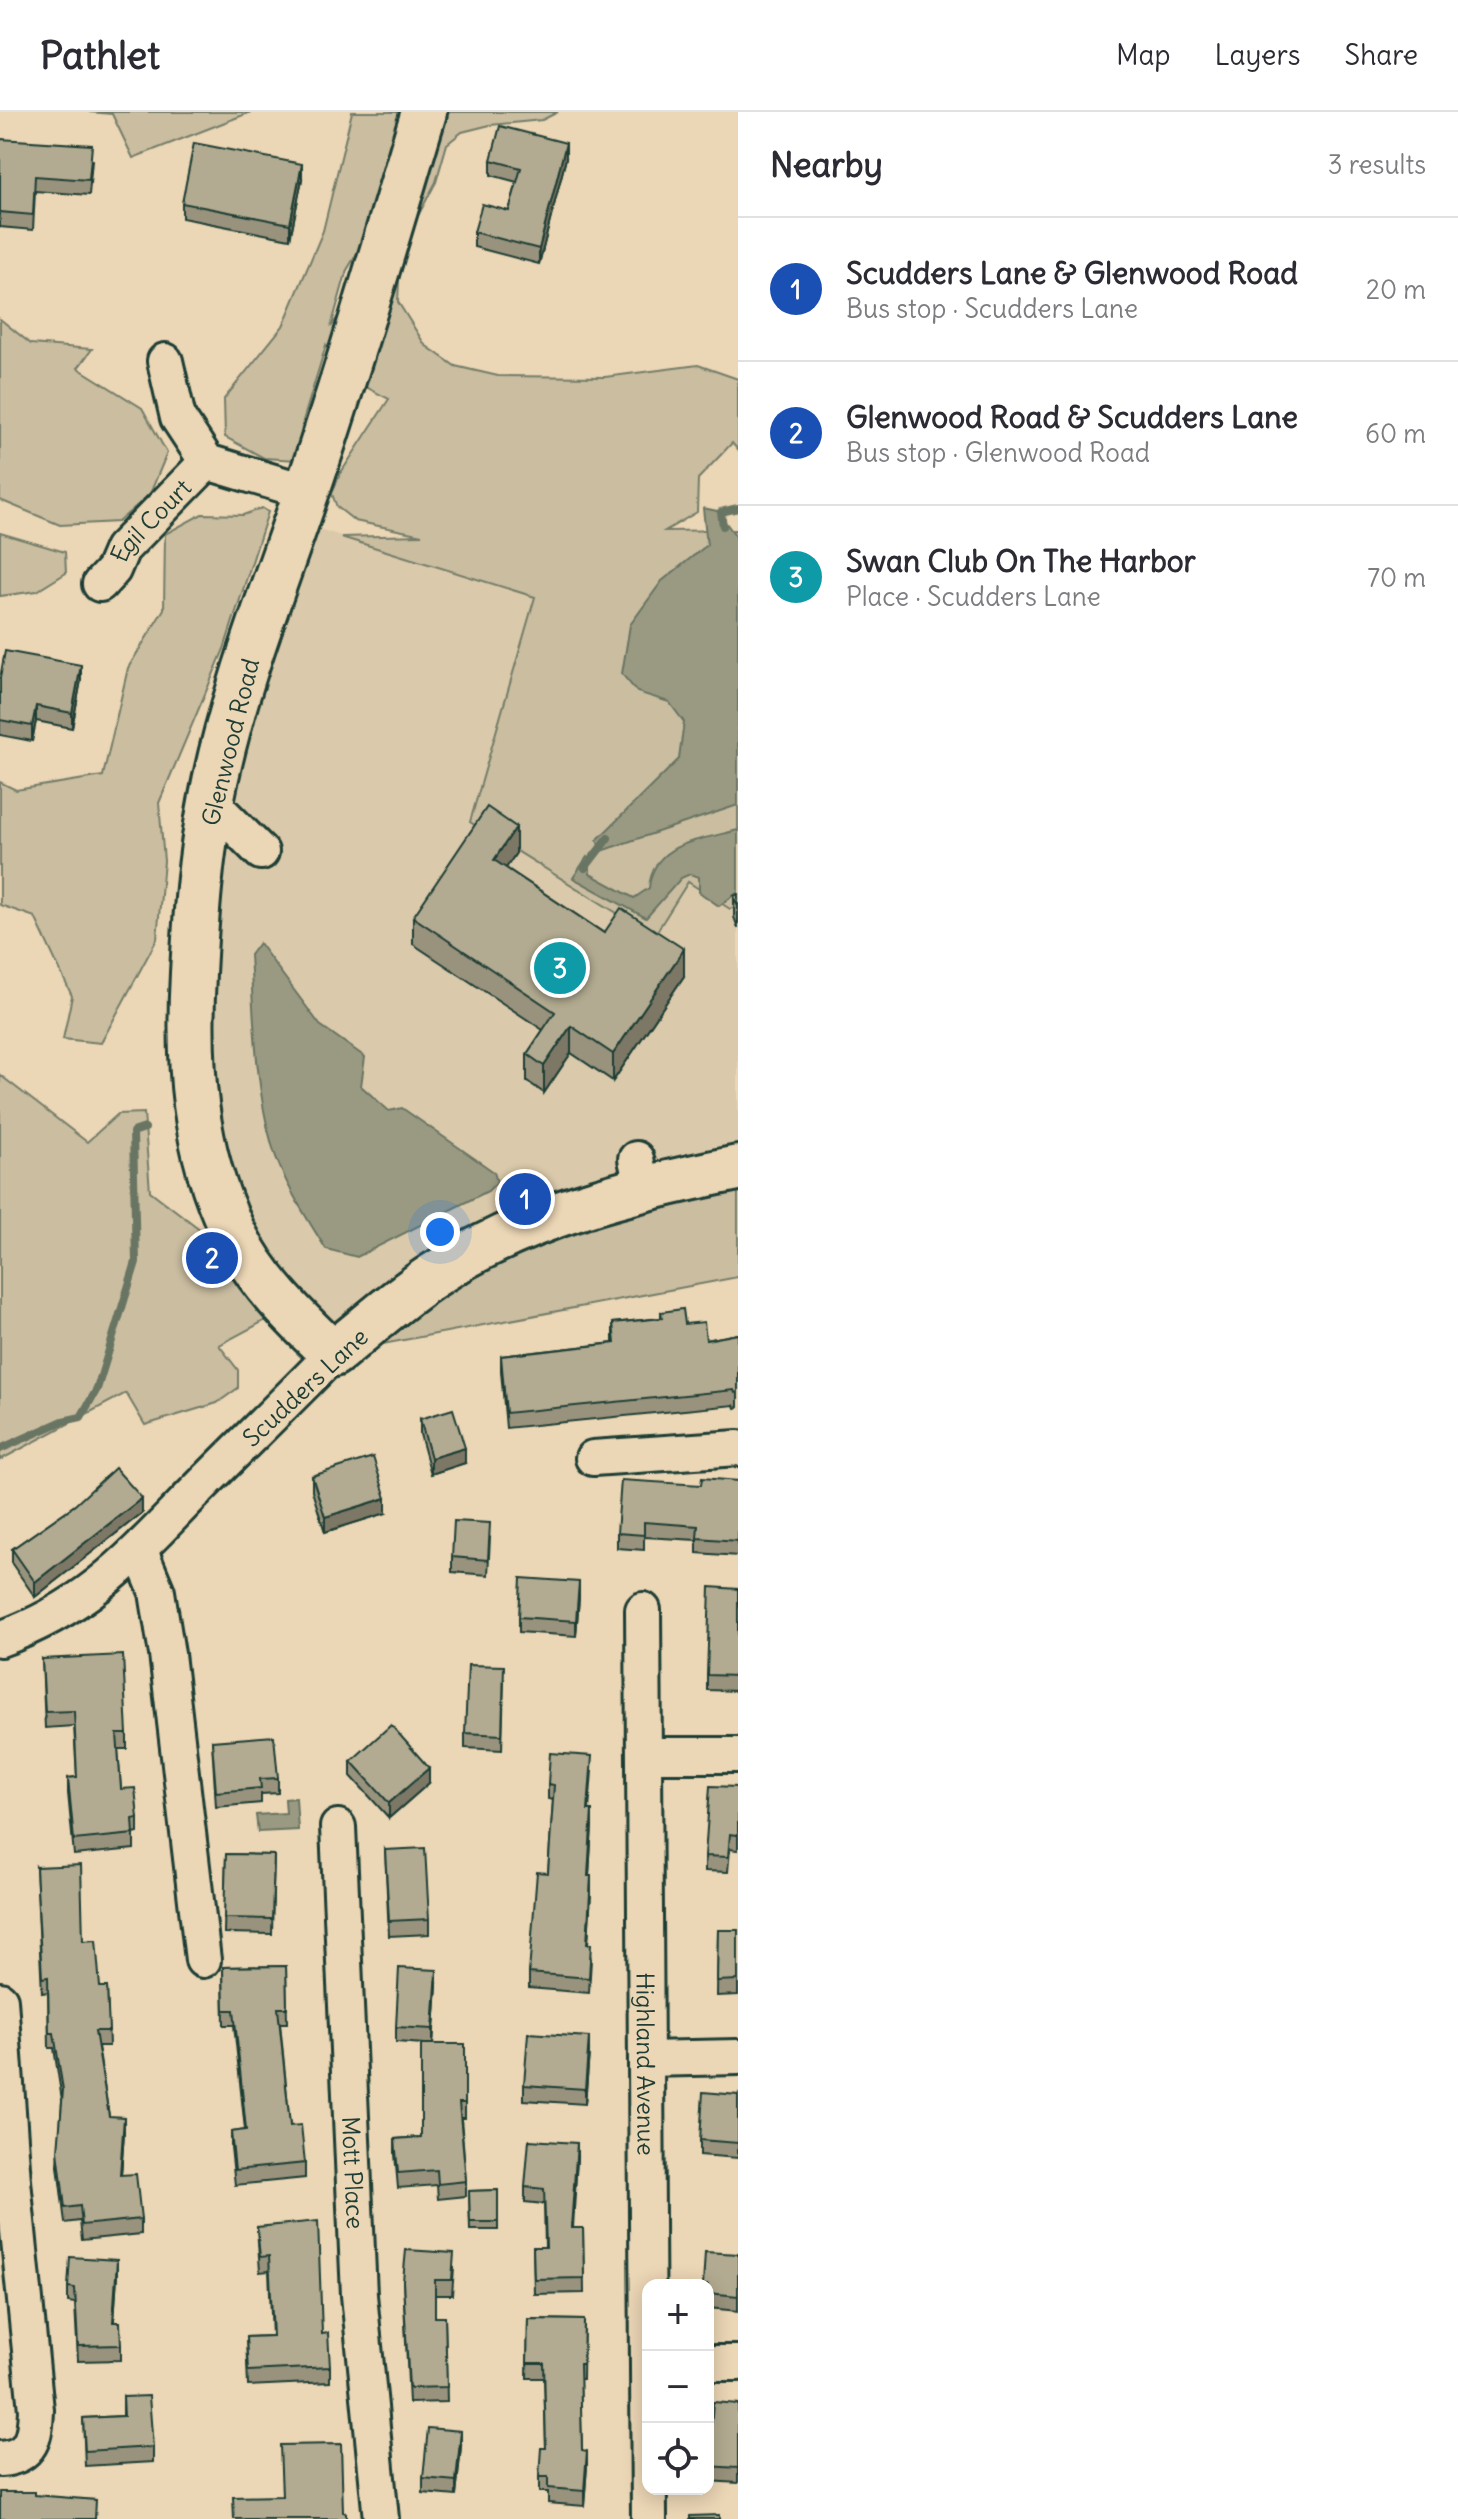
<!DOCTYPE html>
<meta charset="utf-8">
<style>
body{margin:0;font-family:Delius,sans-serif;background:#f2f2f3;color:#2b2b33}
.controls{position:absolute;right:24px;bottom:24px;display:grid;overflow:hidden;border-radius:16px;box-shadow:0 4px 20px #0003}
.controls button{width:72px;height:72px;display:grid;place-items:center;padding:0;border:0;border-bottom:2px solid #e1e1e2;background:#fff;color:#2b2b33;font:40px sans-serif}
.you{position:absolute;left:440px;top:1120px;width:28px;height:28px;margin:-20px;border:6px solid #fff;border-radius:50%;background:#1a73e8;box-shadow:0 0 0 12px #1a73e833}
.badge{display:grid;place-items:center;width:52px;height:52px;border-radius:50%;background:#2563eb;color:#fff;font-size:26px;font-weight:700}
.pin{position:absolute;translate:-50% -50%;border:4px solid #fff;box-shadow:0 2px 8px #0006}
.list{margin:0;padding:0;list-style:none}
h2{display:flex;justify-content:space-between;align-items:center;height:104px;margin:0;padding:0 32px;font-size:34px}
h2 small{font-size:26px;font-weight:400;color:#7c7c81}
.list li{display:grid;grid-template-columns:52px 1fr auto;gap:24px;align-items:center;box-sizing:border-box;height:144px;padding:0 32px;border-top:2px solid #e1e1e2}
.list b{display:block;font-size:30px;white-space:nowrap}
.list p{margin:0;font-size:26px;white-space:nowrap;color:#7c7c81}
.list em{font-size:26px;font-style:normal;color:#7c7c81}
.icon{flex:none;width:44px;height:44px;fill:none;stroke:currentColor;stroke-width:2;stroke-linecap:round;stroke-linejoin:round}
.map{position:relative;flex:none;width:738px;height:2407px;overflow:hidden}
header{display:flex;align-items:center;gap:48px;box-sizing:border-box;height:112px;padding:0 40px;background:#fff;border-bottom:2px solid #e1e1e2}
header strong{font-size:38px}
nav{display:flex;gap:44px;margin-inline-start:auto;font-size:28px}
main{display:flex}
aside{flex:1;background:#fff}
.map>svg:first-child{display:block}
.built{fill:#dac9aa}
.green{fill:#cabda0;stroke:#747d6a;stroke-width:2;fill-rule:evenodd}
.water{fill:#9a9a82;stroke:#697563;stroke-width:2}
.lines{fill:none;stroke-linecap:round;stroke-linejoin:round}
.stream{stroke:#697563;stroke-width:8}
.minor-casing{stroke:#1f3d34;stroke-width:40}
.major-casing{stroke:#1f3d34;stroke-width:50}
.minor{stroke:#ebd6b5;stroke-width:34}
.major{stroke:#ebd6b5;stroke-width:44}
.wall{fill:#99937d;stroke:#1f3d34;stroke-width:2}
.shaded-wall{fill:#7d7866;stroke:#1f3d34;stroke-width:2}
.building{fill:#b2ab91;stroke:#1f3d34;stroke-width:2}
.labels{text-anchor:middle;dominant-baseline:central;stroke-width:8;stroke-linejoin:round;paint-order:stroke}
.street-label{font-size:24px;fill:#1f3d34;stroke:#ebd6b5}
</style>
<header>
<strong>Pathlet</strong>
<nav><a>Map</a><a>Layers</a><a>Share</a></nav>
</header>
<main>
<div class="map">
<svg width="738" height="2407" viewBox="0 0 738 2407">
<rect width="100%" height="100%" fill="#ebd6b5"/>
<filter id="ink" filterUnits="userSpaceOnUse"><feTurbulence type="fractalNoise" baseFrequency=".0125" numOctaves="2"/><feDisplacementMap in="SourceGraphic" scale="16" xChannelSelector="R" yChannelSelector="G"/><feConvolveMatrix kernelMatrix="1 2 1 2 8 2 1 2 1" color-interpolation-filters="sRGB"/></filter>
<g filter="url(#ink)">
<path class="built" d="M296 410 536 485 655 824 688 770 738 794V1056L333 1242 203 1037 197 792Z"/>
<g class="green">
<path d="M89 0H251L133 46 112 2Z"/>
<path d="M352 0H558L542 8 490 13 462 20 447 32 436 70 405 128 399 168 398 190 425 233 455 254 498 264 605 265 698 253 738 267V338L732 331 698 367 697 400 665 419 738 418V794L730 797 688 770 654 824 470 710 535 485 341 425 422 423 355 409 337 395 332 382 340 362 389 287C363 274 337 262 326 233L303 309 297 348 264 346 225 325 224 287 283 214 323 119ZM367 125 351 185 331 215 347 158Z"/>
<path d="M0 207 31 232 92 237 78 256 142 296 167 341 150 382 118 410 60 413 0 388Z"/>
<path d="M262 396 268 400 224 537 159 691 164 749 157 827 101 931 63 927 72 884 35 805 0 793V670L16 678 103 664 128 556 164 497 165 422 202 402 243 403Z"/>
<path d="M0 421 65 440 66 461 37 479 0 484Z"/>
<path d="M0 963 87 1030 118 1002 144 1001 150 1079 257 1161 285 1198 219 1233 238 1258V1276L217 1291 145 1313 126 1281 0 1348Z"/>
<path d="M738 1056V1165L362 1236 433 1163Z"/>
</g>
<g class="water">
<path d="M703 396 717 399 738 427V693L601 739 597 728 679 647 684 610 669 590 637 580 622 562 630 513 662 469 707 433Z"/>
<path d="M738 718V780L719 794 699 780V765L690 762 681 766 646 806 573 766 587 745 590 747V762L634 786 649 776C653 729 700 729 738 718Z"/>
<path d="M259 831 320 913 365 945 361 974 389 999 402 996 494 1060 497 1070 488 1079 357 1145 326 1137C306 1105 283 1070 272 1033 255 973 254 905 250 843Z"/>
<path d="M296 1686 298 1718 258 1720 256 1703 286 1701 285 1687Z"/>
</g>
<g class="lines">
<g class="stream">
<path d="M723 414 721 400 738 396"/>
<path d="M585 756 608 726"/>
<path d="M0 1337 63 1309 81 1305 97 1277 136 1150 133 1020 145 1016"/>
</g>
<defs>
<g id="minor">
<path d="M165 249 178 306 207 350 307 380"/>
<path id="s1" d="M100 472 113 458 122 437 207 350"/>
<path d="M211 690 261 740"/>
<path d="M636 1047 643 1078"/>
<path d="M593 1346 738 1336"/>
<path d="M140 1439 157 1480 167 1542 203 1848"/>
<path id="s2" d="M643 1498 649 2407"/>
<path d="M0 1527C95 1493 139 1436 207 1368 249 1326 291 1285 333 1242"/>
<path d="M644 1643H738"/>
<path id="s3" d="M338 1715 359 2183 381 2407"/>
<path d="M0 1888 13 2069 36 2298C35 2325 32 2345 0 2347"/>
<path d="M646 1947 738 1945"/>
<path d="M708 2251H738"/>
</g>
<path id="major" d="M424 0C388 121 353 242 313 361 277 469 232 577 211 690 200 747 196 804 193 861 188 951 193 1037 233 1120 257 1169 294 1205 333 1242 366 1216 398 1186 434 1163 525 1103 632 1077 738 1056"/>
</defs>
<use href="#minor" class="minor-casing"/>
<use href="#major" class="major-casing"/>
<use href="#minor" class="minor"/>
<use href="#major" class="major"/>
</g>
<g class="wall">
<path d="M0 27 92 48 89 83 35 79 33 118 0 115Z"/>
<path d="M566 46 539 152 474 135V120L509 99 517 70 491 63V48Z"/>
<path d="M302 67 290 127 182 106V91Z"/>
<path d="M0 566 81 568 72 616 36 609 32 629 0 623Z"/>
<path d="M516 741 506 756 604 821 684 864 613 969 571 941 544 981 527 969V942L543 918 413 832V805Z"/>
<path d="M738 782V816L734 805V784Z"/>
<path d="M661 1200 685 1212 706 1228 738 1222V1295L735 1296 734 1293 506 1316 501 1259V1244L613 1231V1211L661 1206Z"/>
<path d="M420 1307 465 1351 431 1362 420 1322Z"/>
<path d="M312 1364 386 1401 325 1420 312 1379Z"/>
<path d="M738 1369V1444L697 1441V1428L644 1425V1438L617 1436V1421L701 1373Z"/>
<path d="M75 1393 142 1401 35 1485 12 1452V1437Z"/>
<path d="M490 1426 488 1463 452 1460V1445Z"/>
<path d="M738 1477V1579L707 1578V1563Z"/>
<path d="M579 1485 576 1524 519 1520V1505Z"/>
<path d="M42 1547 127 1622V1637H118L121 1677 138 1706V1721L134 1722V1737L74 1743 68 1681V1666L77 1665 74 1614 45 1616Z"/>
<path d="M504 1569 502 1638 465 1636V1621Z"/>
<path d="M212 1629 278 1666V1681L261 1682V1691L216 1695Z"/>
<path d="M351 1649 429 1671 389 1706 351 1664Z"/>
<path d="M592 1659 589 1698 592 1713 589 1764 591 1779 588 1832 591 1847 589 1881 529 1876V1861L548 1761 553 1688 548 1687V1672Z"/>
<path d="M738 1675V1738L730 1737 728 1760 705 1759V1744Z"/>
<path d="M385 1738 429 1807V1822L389 1824Z"/>
<path d="M226 1742 274 1743 272 1822 224 1821Z"/>
<path d="M36 1755 83 1829 100 1875H107L109 1934H98L109 2004 124 2020 121 2063 141 2107V2122L82 2128 80 2109 65 2111 58 2054 62 1988 54 1936H49L48 1880 42 1881Z"/>
<path d="M718 1818H738V1883L717 1884Z"/>
<path d="M286 1854 287 1911H280L290 2014 305 2051V2066L235 2073 231 2035V2020L245 2018 234 1913H224L223 1855Z"/>
<path d="M437 1873 433 1932H465V2006H461L466 2069V2084L438 2087 437 2073 398 2076 395 2042V2027L421 2025 424 1932 396 1930V1915Z"/>
<path d="M589 1940 585 1992 524 1988V1973Z"/>
<path d="M738 1983V2046L700 2043V2028Z"/>
<path d="M577 2046 573 2116H583L584 2181 534 2182 533 2135H545L544 2092 525 2090V2075Z"/>
<path d="M498 2078V2118H470L469 2079Z"/>
<path d="M257 2115 322 2222 330 2255V2270L248 2274 246 2225 272 2224 269 2159 260 2160Z"/>
<path d="M738 2142V2199L708 2196V2173Z"/>
<path d="M454 2156 452 2183H435V2205H445L447 2290 409 2291 403 2169Z"/>
<path d="M117 2163 114 2210 121 2233V2248L78 2249 75 2191 68 2190V2175Z"/>
<path d="M528 2207 584 2208 583 2267H580L582 2338 587 2354 584 2394 548 2391V2380H539V2365L546 2336 544 2266H527Z"/>
<path d="M123 2285 153 2335V2350L85 2354 83 2306 123 2304Z"/>
<path d="M738 2292V2371L708 2369V2354Z"/>
<path d="M461 2334 456 2384 423 2381V2366Z"/>
</g>
<g class="shaded-wall">
<path d="M566 31V46L539 152V137Z"/>
<path d="M302 52V67L290 127V112Z"/>
<path d="M81 553V568L72 616V601Z"/>
<path d="M36 594V609L32 629V614Z"/>
<path d="M516 715V741L494 774V748Z"/>
<path d="M684 837V864L613 969V942Z"/>
<path d="M571 914V941L544 981V954Z"/>
<path d="M465 1336V1351L431 1362V1346Z"/>
<path d="M142 1386V1401L35 1485V1470Z"/>
<path d="M386 1386V1401L325 1420V1405Z"/>
<path d="M579 1470V1485L576 1524V1509Z"/>
<path d="M429 1656V1671L389 1706V1691Z"/>
<path d="M592 1698V1713L588 1779V1764Z"/>
<path d="M591 1764V1779L587 1847V1832Z"/>
<path d="M437 1858V1873L433 1932V1917Z"/>
<path d="M589 1925V1940L585 1992V1977Z"/>
<path d="M124 2005V2020L120 2078V2063Z"/>
<path d="M577 2031V2046L571 2131V2116Z"/>
<path d="M117 2148V2163L113 2225V2210Z"/>
<path d="M461 2319V2334L456 2384V2369Z"/>
<path d="M587 2339V2354L584 2394V2379Z"/>
</g>
<g class="building">
<path d="M500 14 566 31 539 137 474 120 482 92 509 99 521 56 491 48Z"/>
<path d="M0 27 92 33 89 68 35 64 33 103 0 100Z"/>
<path d="M194 31 302 52 290 112 182 91Z"/>
<path d="M5 539 81 553 72 601 36 594 32 614 0 608V566Z"/>
<path d="M487 695 516 715 494 748 604 821 621 796 684 837 613 942 571 914 544 954 527 942 555 900 413 805Z"/>
<path d="M738 782V795L734 784Z"/>
<path d="M683 1197 685 1212 704 1210 706 1228 738 1222V1280L735 1281 734 1278 506 1301 501 1244 615 1231 613 1211 662 1206 661 1200Z"/>
<path d="M453 1297 465 1336 431 1346 420 1307Z"/>
<path d="M373 1345 386 1386 325 1405 312 1364Z"/>
<path d="M115 1356 142 1386 35 1470 12 1437 75 1393Z"/>
<path d="M702 1366 738 1369V1429L697 1426 698 1414 644 1410V1423L617 1421 621 1368 701 1373Z"/>
<path d="M454 1409 490 1411 488 1448 452 1445Z"/>
<path d="M521 1466 579 1470 576 1509 519 1505Z"/>
<path d="M710 1475 738 1477V1564L707 1563Z"/>
<path d="M123 1543 127 1622H117L121 1677 135 1676 138 1706 133 1707 134 1722 74 1728 68 1666 77 1665 74 1599 45 1600 42 1547Z"/>
<path d="M468 1553 504 1554 502 1623 465 1621Z"/>
<path d="M391 1613 429 1656 389 1691 351 1649Z"/>
<path d="M274 1624 278 1666 260 1667 261 1676 216 1680 212 1629Z"/>
<path d="M550 1641 592 1644 588 1698H592L588 1764H591L587 1832H591L589 1866 529 1861 537 1760 548 1761 554 1673 548 1672Z"/>
<path d="M710 1674 738 1675V1723L730 1722 728 1745 705 1744Z"/>
<path d="M425 1736 429 1807 389 1809 385 1738Z"/>
<path d="M226 1742 274 1743 272 1807 224 1806Z"/>
<path d="M81 1753 83 1829 96 1828 100 1875H107L109 1919H95L109 2004 124 2005 120 2063 136 2062 141 2107 82 2113 80 2094 65 2096 58 2039 63 1978 54 1921H49L48 1865 42 1866 36 1755Z"/>
<path d="M718 1818H738V1868L717 1869Z"/>
<path d="M286 1854 287 1896H278L290 2014 301 2013 305 2051 235 2058 231 2020 246 2018 234 1898H224L223 1855Z"/>
<path d="M399 1856 437 1858 433 1917 396 1915Z"/>
<path d="M528 1921 589 1925 585 1977 524 1973Z"/>
<path d="M421 1932H465V1991H459L466 2069 438 2072 437 2058 398 2061 395 2027 421 2025Z"/>
<path d="M703 1980 738 1983V2031L700 2028Z"/>
<path d="M529 2028 577 2031 571 2116H583L584 2166 534 2167 533 2135H546L544 2077 525 2075Z"/>
<path d="M498 2078V2110H470L469 2079Z"/>
<path d="M318 2109 322 2222 328 2221 330 2255 248 2259 246 2225 273 2224 269 2144 260 2145 257 2115Z"/>
<path d="M406 2138 454 2141 452 2168H435V2205H445L447 2275 409 2276 403 2169Z"/>
<path d="M705 2140 738 2142V2184L708 2181V2173H703Z"/>
<path d="M70 2145 117 2148 113 2210H120L121 2233 78 2234 75 2176 68 2175Z"/>
<path d="M528 2207 584 2208 583 2252H580L582 2338 587 2339 584 2379 548 2376V2365H539L541 2336H546L544 2251H527Z"/>
<path d="M149 2284 153 2335 85 2339 83 2306 124 2304 123 2285Z"/>
<path d="M713 2290 738 2292V2356L708 2354Z"/>
<path d="M428 2316 461 2319 456 2369 423 2366Z"/>
<path d="M341 2332 343 2400 346 2401V2407H234L233 2385 282 2384 280 2333Z"/>
<path d="M0 2380H35V2383L96 2388 95 2407H0Z"/>
<path d="M719 2403V2407H690V2404Z"/>
</g>
</g>
<g class="labels">
<g class="street-label">
<text stroke="none"><textPath href="#s1" startOffset="82">Egil Court</textPath></text>
<text transform="translate(230 630) rotate(-76)">Glenwood Road</text>
<text transform="translate(305 1275) rotate(-43)">Scudders Lane</text>
<text stroke="none"><textPath href="#s2" startOffset="454">Highland Avenue</textPath></text>
<text stroke="none"><textPath href="#s3" startOffset="346">Mott Place</textPath></text>
</g>
</g>
</svg>
<div class="controls">
<button>+</button>
<button>−</button>
<button><svg class="icon" aria-label="locate" viewBox="0 0 24 24"><circle cx="12" cy="12" r="6"/><path d="M12 2v4M12 18v4M2 12h4M18 12h4"/></svg></button>
</div>
<div class="you"></div>
<div class="pin badge" style="left:525px;top:1087px;background:#1a4fb4">1</div>
<div class="pin badge" style="left:212px;top:1146px;background:#1a4fb4">2</div>
<div class="pin badge" style="left:560px;top:856px;background:#0f9aa8">3</div>
</div>
<aside>
<h2>Nearby<small>3 results</small></h2>
<ul class="list">
<li><span class="badge" style="background:#1a4fb4">1</span><div><b>Scudders Lane &amp; Glenwood Road</b><p>Bus stop · Scudders Lane</p></div><em>20 m</em></li>
<li><span class="badge" style="background:#1a4fb4">2</span><div><b>Glenwood Road &amp; Scudders Lane</b><p>Bus stop · Glenwood Road</p></div><em>60 m</em></li>
<li><span class="badge" style="background:#0f9aa8">3</span><div><b>Swan Club On The Harbor</b><p>Place · Scudders Lane</p></div><em>70 m</em></li>
</ul>
</aside>
</main>
